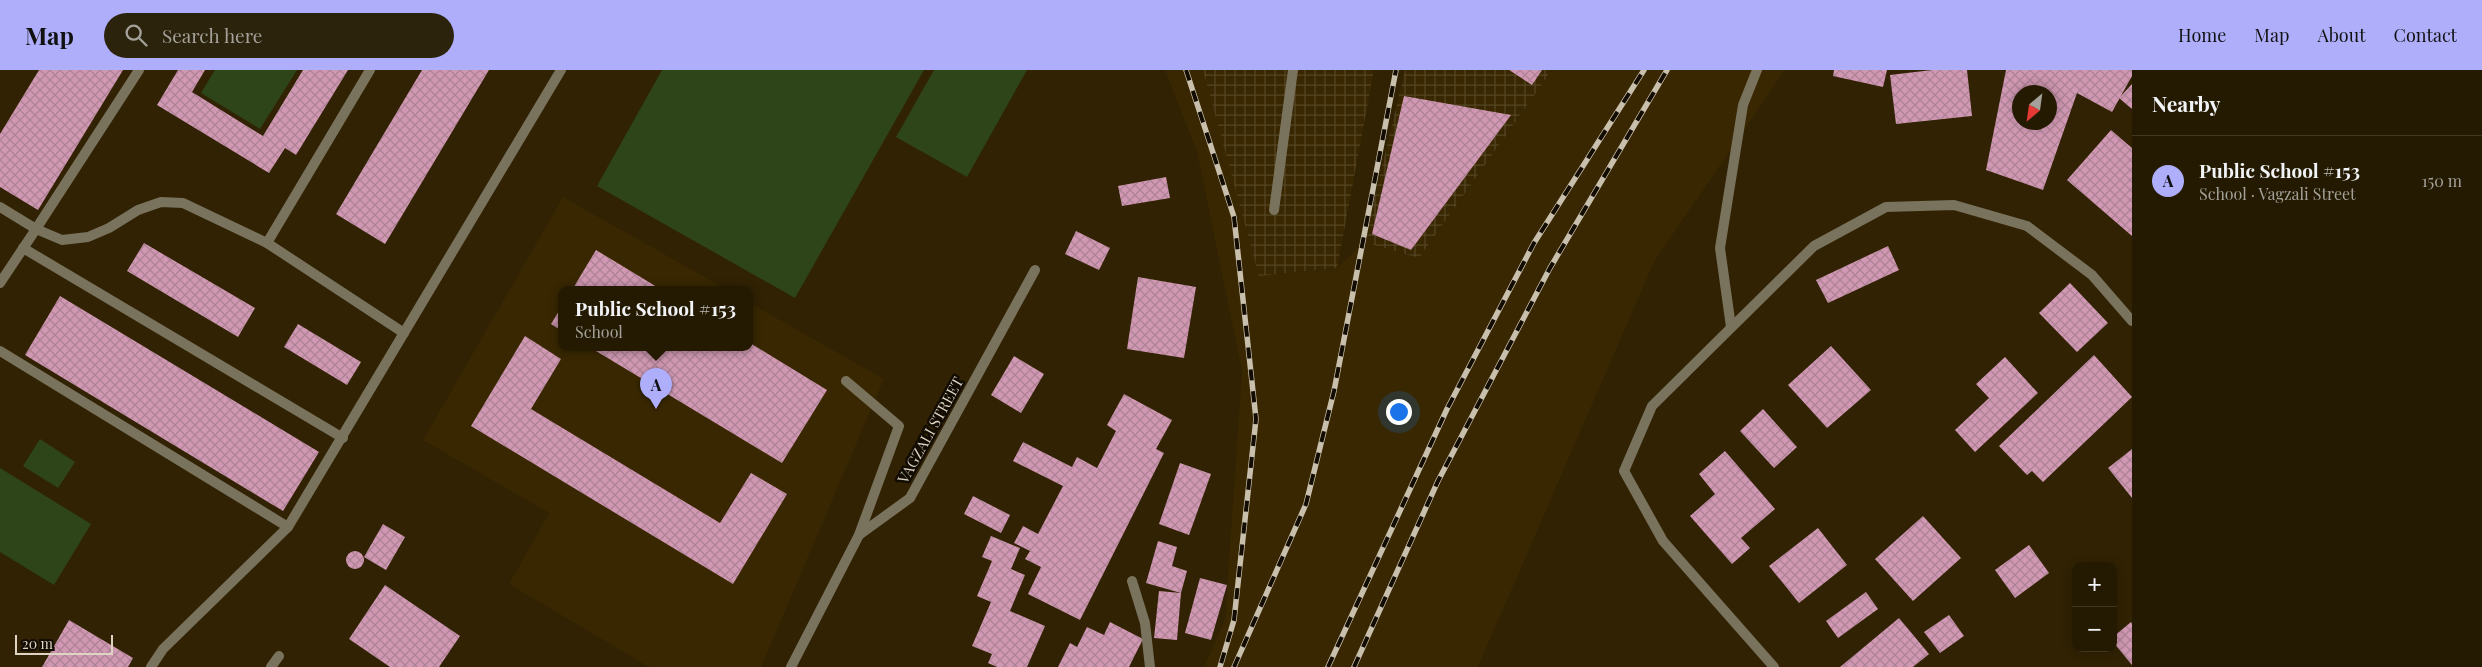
<!DOCTYPE html>
<meta charset="utf-8">
<style>
body{margin:0;font-family:"Playfair Display",serif;background:#2c230c;color:#f1f3f6}
.controls{position:absolute;right:15px;bottom:15px;display:grid;overflow:hidden;border-radius:10px;box-shadow:0 2px 12px #0003}
.controls button{width:45px;height:45px;display:grid;place-items:center;padding:0;border:0;border-bottom:1px solid #413824;background:#241a02;color:#f1f3f6;font:25px sans-serif}
.compass{position:absolute;left:2012px;top:15px;width:45px;height:45px;border-radius:50%;background:#241a02;box-shadow:0 2px 12px #0003;rotate:209deg}
.scale{position:absolute;left:15px;bottom:12px;width:98px;box-sizing:border-box;padding-left:5px;border:2px solid #ddd4c3;border-top:0;font-size:14px;line-height:18px;white-space:nowrap;color:#ddd4c3;-webkit-text-stroke:4px #130c03;paint-order:stroke}
.you{position:absolute;left:1398px;top:341px;width:18px;height:18px;margin:-12px;border:4px solid #fff;border-radius:50%;background:#1a73e8;box-shadow:0 0 0 8px #1a73e833}
.badge{display:grid;place-items:center;width:32px;height:32px;border-radius:50%;background:#aeaefb;color:#111;font-size:16px;font-weight:700}
.pin{position:absolute;translate:-50% -41px;filter:drop-shadow(0 1px 2px #0008)}
.pin::after{content:'';position:absolute;top:26px;width:18px;height:15px;background:inherit;clip-path:polygon(0 0,100% 0,50% 100%)}
.popup{position:absolute;left:558px;top:216px;width:195px;height:65px;box-sizing:border-box;display:grid;place-content:center;border-radius:10px;background:#241a02;filter:drop-shadow(0 1px 4px #0005);font-size:16px;white-space:nowrap;color:#a3a199}
.popup b{font-size:19px;color:#f1f3f6}
.popup::after{content:'';position:absolute;left:50%;top:100%;margin-left:-10px;border:10px solid transparent;border-top-color:#241a02}
.list{margin:0;padding:0;list-style:none}
h2{display:flex;justify-content:space-between;align-items:center;height:65px;margin:0;padding:0 20px;font-size:21px}
h2 small{font-size:16px;font-weight:400;color:#a3a199}
.list li{display:grid;grid-template-columns:32px 1fr auto;gap:15px;align-items:center;box-sizing:border-box;height:90px;padding:0 20px;border-top:1px solid #413824}
.list b{display:block;font-size:19px;white-space:nowrap}
.list p{margin:0;font-size:16px;white-space:nowrap;color:#a3a199}
.list em{font-size:16px;font-style:normal;color:#a3a199}
.icon{flex:none;width:28px;height:28px;fill:none;stroke:currentColor;stroke-width:2;stroke-linecap:round;stroke-linejoin:round}
.map{position:relative;flex:none;width:2132px;height:597px;overflow:hidden}
header{display:flex;align-items:center;gap:30px;box-sizing:border-box;height:70px;padding:0 25px;background:#aeaefb;color:#111}
header strong{font-size:24px}
nav{display:flex;gap:28px;margin-inline-start:auto;font-size:18px}
.search{width:350px;height:45px;background:#2c230c;display:flex;align-items:center;gap:12px;box-sizing:border-box;padding:0 18px;border-radius:28px;color:#a3a199;font-size:19px}
main{display:flex}
aside{flex:1;background:#241a02}
.map>svg:first-child{display:block}
.built{fill:#382700}
.industrial{fill:url(#industrial-grid)}
.park{fill:#2e4519}
.building{fill:url(#building-cross-hatch);fill-rule:evenodd}
.lines{fill:none;stroke-linecap:round;stroke-linejoin:round}
.service{stroke:#79725c;stroke-width:10}
.minor{stroke:#79725c;stroke-width:10}
.rail-casing{stroke:#c9bfad;stroke-width:5.5}
.rail{stroke:#130c03;stroke-width:4;stroke-dasharray:11;stroke-linecap:butt}
.labels{text-anchor:middle;dominant-baseline:central;stroke-width:5;stroke-linejoin:round;paint-order:stroke}
.street-label{font-size:15px;fill:#ddd4c3;stroke:#130c03}
</style>
<header>
<strong>Map</strong>
<div class="search"><svg class="icon" aria-label="search" viewBox="0 0 24 24"><circle cx="10" cy="10" r="6"/><path d="M15 15l6 6"/></svg>Search here</div>
<nav><a>Home</a><a>Map</a><a>About</a><a>Contact</a></nav>
</header>
<main>
<div class="map">
<svg width="2132" height="597" viewBox="0 0 2132 597">
<defs>
<pattern id="industrial-grid" width="8" height="8" patternUnits="userSpaceOnUse" patternTransform="scale(1.25)"><rect width="8" height="8" fill="#382700"/><path d="M0 4h8M4 0v8" fill="none" stroke="#544524"/></pattern>
<pattern id="building-cross-hatch" width="8" height="8" patternUnits="userSpaceOnUse" patternTransform="scale(1.25)"><rect width="8" height="8" fill="#d198b3"/><path d="M0 0l8 8M0 8l8-8" fill="none" stroke="#ad8295"/></pattern>
</defs>
<rect width="100%" height="100%" fill="#302203"/>
<g class="built">
<path d="M1165 0H1203L1205 4 1260 206 1337 198 1364 172 1419 188 1552 0H1785L1654 192 1478 597H1204L1225 549 1242 301 1197 82Z"/>
<path d="M563 127 728 220H562V278H750V233L884 309 761 597H649L509 514 549 443 423 370Z"/>
</g>
<g class="industrial">
<path d="M1203 0H1374L1337 198 1259 206Z"/>
<path d="M1405 0H1552L1419 188 1364 172Z"/>
</g>
<g class="park">
<path d="M215 0H297L260 59 201 23Z"/>
<path d="M662 0H924L795 228 597 116Z"/>
<path d="M934 0H1027L967 107 896 67Z"/>
<path d="M40 369 75 392 58 418 23 396Z"/>
<path d="M0 398 91 454 54 515 0 482Z"/>
</g>
<g class="building">
<path d="M39 0H123L38 140 0 117V64Z"/>
<path d="M178 0H205L192 22 263 66 303 0H348L296 85 285 78 269 103 157 35Z"/>
<path d="M422 0H489L385 174 336 144Z"/>
<path d="M1509 0H1542L1532 15Z"/>
<path d="M1834 0H1887L1883 17 1833 6Z"/>
<path d="M1932 0H1967L1972 46 1896 54 1890 5Z"/>
<path d="M2006 0H2132V6L2112 42 2077 23 2043 120 1986 100ZM2020 22H2050V52H2020Z"/>
<path d="M2132 14V39L2119 28Z"/>
<path d="M1404 26 1511 45 1411 180 1372 164Z"/>
<path d="M2111 60 2132 78V166L2067 110Z"/>
<path d="M1166 107 1170 128 1122 136 1118 116Z"/>
<path d="M1076 161 1110 178 1099 200 1065 184Z"/>
<path d="M144 173 255 238 238 267 127 201Z"/>
<path d="M1888 176 1899 200 1828 233 1816 210Z"/>
<path d="M596 180 662 220H572Z"/>
<path d="M1138 207 1196 217 1184 288 1127 279Z"/>
<path d="M2070 213 2108 253 2077 282 2039 243Z"/>
<path d="M60 226 319 382 283 441 25 285Z"/>
<path d="M562 236V261L551 254Z"/>
<path d="M298 254 361 292 347 315 284 277Z"/>
<path d="M525 266 561 289 531 339 720 453 751 403 787 424 733 514 471 356Z"/>
<path d="M750 273 827 320 782 393 591 278H750Z"/>
<path d="M1831 276 1871 320 1827 358 1788 315Z"/>
<path d="M2094 285 2132 327 2043 412 2032 401 2027 405 1999 376Z"/>
<path d="M1014 286 1044 304 1021 343 991 325Z"/>
<path d="M2005 287 2038 323 1975 382 1955 360 1989 328 1976 314Z"/>
<path d="M1124 324 1172 350 1156 379 1164 383 1080 550 1028 524 1041 497 1025 489 1030 481 1014 473 1023 456 1038 464 1063 416 1013 391 1023 372 1072 397 1077 387 1097 398 1116 361 1107 355Z"/>
<path d="M1763 339 1797 377 1774 398 1740 361Z"/>
<path d="M2132 379V428L2108 398Z"/>
<path d="M1725 381 1775 439 1741 468 1750 478 1732 494 1690 446 1715 424 1699 404Z"/>
<path d="M1180 393 1211 404 1189 465 1159 454Z"/>
<path d="M973 426 1010 445 1001 463 964 444Z"/>
<path d="M1923 446 1961 488 1913 531 1875 489Z"/>
<path d="M383 454 405 467 386 500 364 487Z"/>
<path d="M1818 458 1847 495 1799 533 1769 496Z"/>
<path d="M991 466 1020 478 1011 499 1025 505 1010 541 1045 556 1027 597H997L988 593 992 584 972 576 991 532 977 526 992 491 982 487Z"/>
<path d="M1158 471 1177 477 1172 496 1187 501 1181 523 1146 513Z"/>
<path d="M2029 475 2049 503 2015 528 1995 500Z"/>
<circle cx="355" cy="490" r="9"/>
<path d="M1200 508 1227 515 1211 570 1185 563Z"/>
<path d="M385 515 460 566 439 597H390L349 569Z"/>
<path d="M1159 521 1181 523 1177 570 1154 568Z"/>
<path d="M1866 522 1878 539 1838 568 1826 551Z"/>
<path d="M1949 545 1964 566 1940 583 1924 562Z"/>
<path d="M1899 548 1929 584 1913 597H1840Z"/>
<path d="M69 550 133 588 128 597H42Z"/>
<path d="M1110 552 1143 569 1129 597H1058L1070 573 1077 577 1087 557 1104 565Z"/>
<path d="M2131 552 2132 554V595L2113 572V567Z"/>
</g>
<g class="lines">
<g class="service">
<path d="M139 0 36 159 62 170 88 167 109 158 138 140 161 132 183 133 267 173 404 263"/>
<path d="M0 137 36 159 0 213"/>
<path d="M1274 140 1293 0"/>
<path d="M267 173 370 0"/>
<path d="M23 178 343 368"/>
<path d="M1731 257 1720 178 1743 35 1757 0"/>
<path d="M0 281 288 457"/>
<path d="M846 311 899 356 859 465"/>
<path d="M151 597 163 579 288 457 561 0"/>
<path d="M271 597 279 586"/>
</g>
<g class="minor">
<path d="M1132 511 1145 553 1150 597"/>
<path d="M791 597 859 465 910 428 1035 200"/>
<path d="M1774 597 1663 471 1624 401 1652 336 1814 176 1886 137 1954 135 2027 156 2092 205 2132 251"/>
</g>
<defs>
<g id="rail">
<path d="M1186 0 1234 147 1256 349 1234 550 1220 597"/>
<path d="M1234 597 1306 434 1334 321 1396 0"/>
<path d="M1328 597 1447 339 1534 173 1644 0"/>
<path d="M1354 597 1438 411 1550 198 1667 0"/>
</g>
</defs>
<use href="#rail" class="rail-casing"/>
<use href="#rail" class="rail"/>
</g>
<g class="labels">
<g class="street-label">
<text transform="translate(930 360) rotate(-61)">VAGZALI STREET</text>
</g>
</g>
</svg>
<div class="controls">
<button>+</button>
<button>−</button>
</div>
<svg class="compass" viewBox="-18 -18 36 36"><path d="M0-13l5 13h-10z" fill="#e53935"/><path d="M0 13l5-13h-10z" fill="#a3a199"/></svg>
<div class="scale">20 m</div>
<div class="you"></div>
<div class="pin badge" style="left:656px;top:339px">A</div>
<div class="popup"><b>Public School #153</b>School</div>
</div>
<aside>
<h2>Nearby<small></small></h2>
<ul class="list">
<li><span class="badge">A</span><div><b>Public School #153</b><p>School · Vagzali Street</p></div><em>150 m</em></li>
</ul>
</aside>
</main>
